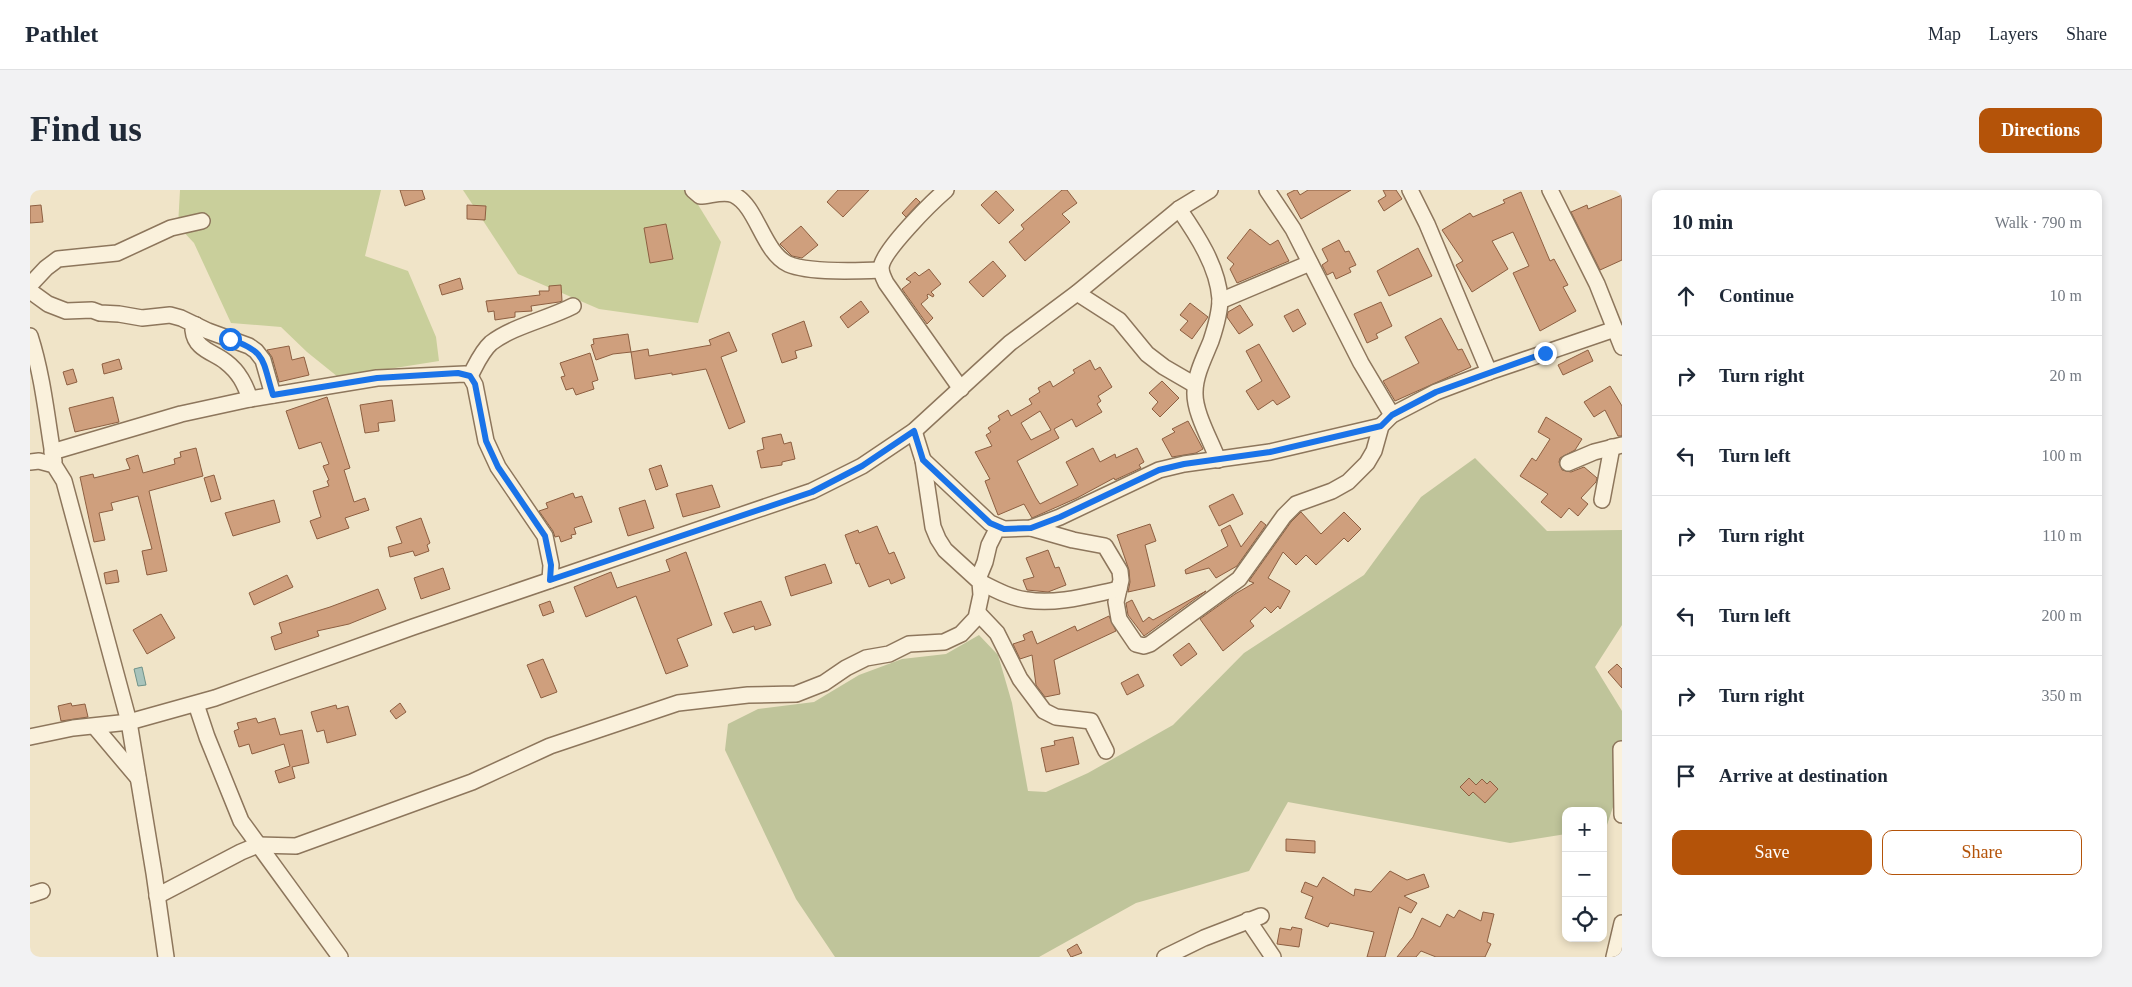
<!DOCTYPE html>
<meta charset="utf-8">
<style>
body{margin:0;font-family:"Times New Roman",serif;background:#f2f2f3;color:#1f2937}
.controls{position:absolute;right:15px;bottom:15px;display:grid;overflow:hidden;border-radius:10px;box-shadow:0 2px 8px #0003}
.controls button{width:45px;height:45px;display:grid;place-items:center;padding:0;border:0;border-bottom:1px solid #e0e1e3;background:#fff;color:#1f2937;font:25px sans-serif}
.stop{position:absolute;width:15px;height:15px;margin:-11px;border:4px solid #1a73e8;border-radius:50%;background:#fff}
.stop.end{background:#1a73e8;border-color:#fff;box-shadow:0 1px 5px #0008}
.list{margin:0;padding:0;list-style:none}
h2{display:flex;justify-content:space-between;align-items:center;height:65px;margin:0;padding:0 20px;font-size:21px}
h2 small{font-size:16px;font-weight:400;color:#747a83}
.list li{display:grid;grid-template-columns:32px 1fr auto;gap:15px;align-items:center;box-sizing:border-box;height:80px;padding:0 20px;border-top:1px solid #e0e1e3}
.list b{display:block;font-size:19px;white-space:nowrap}
.list em{font-size:16px;font-style:normal;color:#747a83}
.actions{display:flex;gap:10px;padding:15px 20px}
.actions a{flex:1;padding:11px 0;border:1px solid #b45309;border-radius:10px;text-align:center;font-size:18px;color:#b45309}
.actions .main{background:#b45309;color:#fff}
.icon{flex:none;width:28px;height:28px;fill:none;stroke:currentColor;stroke-width:2;stroke-linecap:round;stroke-linejoin:round}
.map{position:relative;flex:none;width:1592px;height:767px;overflow:hidden;border-radius:10px}
header{display:flex;align-items:center;gap:30px;box-sizing:border-box;height:70px;padding:0 25px;background:#fff;border-bottom:1px solid #e0e1e3}
header strong{font-size:24px}
nav{display:flex;gap:28px;margin-inline-start:auto;font-size:18px}
.intro{display:flex;align-items:center;justify-content:space-between;box-sizing:border-box;height:120px;padding:0 30px}
h1{margin:0;font-size:35px}
.button{padding:12px 22px;border-radius:10px;background:#b45309;color:#fff;font-size:18px;font-weight:700}
main{display:flex;gap:30px;padding:0 30px}
aside{flex:1;background:#fff;border-radius:10px;box-shadow:0 2px 8px #0003}
.map>svg:first-child{display:block}
.green{fill:#c9cf9b}
.cemetery{fill:#bfc49a}
.water{fill:#a9c4bc;stroke:#6f938a}
.building{fill:#cf9f7d;stroke:#8d5f41;fill-rule:evenodd}
.lines{fill:none;stroke-linecap:round;stroke-linejoin:round}
.street-casing{stroke:#8d765c;stroke-width:18}
.street{stroke:#faf1dc;stroke-width:15}
.route{stroke:#1a73e8;stroke-width:6}
</style>
<header>
<strong>Pathlet</strong>
<nav><a>Map</a><a>Layers</a><a>Share</a></nav>
</header>
<div class="intro"><h1>Find us</h1><a class="button">Directions</a></div>
<main>
<div class="map">
<svg width="1592" height="767" viewBox="0 0 1592 767">
<rect width="100%" height="100%" fill="#f0e4c8"/>
<g class="green">
<path d="M150 0H351L335 66 378 81 406 147 409 171 308 187 277 162 251 137 201 133 164 53 148 36Z"/>
<path d="M433 0H659L691 52 668 133 569 119 488 84Z"/>
</g>
<path class="cemetery" d="M1445 268 1517 341 1592 340V435L1565 477 1592 521V590L1576 638H1573V621H1536V644L1480 653 1258 612 1219 681 1106 713 1009 767H805L766 709 695 560 698 534 728 519 784 512 829 485 872 469 916 464 949 445 968 465 982 513 998 601 1016 602 1058 583 1143 535 1214 463 1334 385 1391 307Z"/>
<path class="water" d="M112 477 116 495 108 496 104 479Z"/>
<g class="building">
<path d="M370 0H392L395 9 375 16Z"/>
<path d="M808 0H839L813 27 797 12Z"/>
<path d="M1032 0H1037L1047 13 1032 24 1040 32 995 71 979 52 994 39 991 35Z"/>
<path d="M1265 0H1267L1270 5 1278 0H1321L1271 29 1257 4Z"/>
<path d="M1353 0H1366L1372 9 1354 21 1348 11 1356 6Z"/>
<path d="M966 1 984 20 969 34 951 15Z"/>
<path d="M1491 2 1520 71 1524 69 1538 95 1533 97 1546 121 1510 141 1483 83 1499 76 1483 42 1462 51 1478 79 1442 102 1426 75 1433 71 1412 40 1440 23 1443 27 1475 13 1473 10Z"/>
<path d="M1592 5V70L1570 80 1541 22 1557 15 1558 19Z"/>
<path d="M886 8 890 12 876 27 872 23Z"/>
<path d="M11 15 13 32 0 33V16Z"/>
<path d="M437 15 456 16 455 30 437 29Z"/>
<path d="M636 34 643 69 620 73 614 38Z"/>
<path d="M771 36 788 55 772 68 762 66 750 54Z"/>
<path d="M1220 39 1240 55 1248 50 1259 71 1207 93 1200 79 1204 74 1197 68Z"/>
<path d="M1309 50 1315 62 1319 61 1326 75 1319 78 1321 82 1306 89 1303 82 1297 85 1292 75 1298 71 1292 59Z"/>
<path d="M1388 58 1402 86 1359 106 1347 81Z"/>
<path d="M963 71 976 86 953 107 939 92Z"/>
<path d="M899 79 911 94 901 102 904 105 903 107 898 104 897 105 898 108 891 114 903 128 897 134 872 99 881 92 876 89 885 82 889 86Z"/>
<path d="M430 88 433 99 412 105 409 95Z"/>
<path d="M531 95 532 111 529 112 501 116 502 121 485 122V127L465 130 464 121 458 122 456 111 510 105 509 101H519V96Z"/>
<path d="M831 111 839 122 818 138 810 127Z"/>
<path d="M1351 112 1362 136 1346 144 1348 148 1337 153 1324 124Z"/>
<path d="M1160 113 1178 127 1162 149 1150 140 1158 131 1150 125Z"/>
<path d="M1210 115 1223 135 1209 144 1197 127 1198 122Z"/>
<path d="M1268 119 1276 134 1263 142 1254 126Z"/>
<path d="M1411 128 1428 160 1432 159 1441 177 1365 211 1353 191 1389 173 1375 147Z"/>
<path d="M774 131 782 156 765 161 767 168 752 173 742 144Z"/>
<path d="M699 142 707 161 691 167 715 232 699 239 676 179 642 185V183L605 189 601 162 618 159 619 166 681 155 679 150Z"/>
<path d="M598 144 601 162 583 164 566 170 561 155 564 154 563 149Z"/>
<path d="M1229 154 1260 207 1247 215 1243 210 1228 220 1216 201 1232 191 1216 161Z"/>
<path d="M259 156 262 170 274 167 279 185 249 192 242 167 237 160Z"/>
<path d="M1558 160 1563 171 1533 185 1528 175Z"/>
<path d="M560 163 568 190 562 192 564 199 546 205 543 198 536 200 531 187 535 186 530 173Z"/>
<path d="M89 169 92 179 74 184 72 174Z"/>
<path d="M1060 170 1065 180 1070 177 1082 197 1068 206 1071 211 1067 214 1072 222 1046 237 1042 229 1024 239 1029 248 987 271 1006 308 1010 314 1048 295 1036 272 1063 258 1070 272 1085 264 1086 268 1088 267 1107 258 1114 272 1109 275 1111 278 1085 290 1084 288 1047 308 1002 328 994 314 968 325 955 291 960 289 945 262 962 256 956 245 961 242 958 238 970 230 968 226 978 220 981 226 1002 214 999 209 1010 202 1008 198 1020 191 1023 197 1045 183 1043 180ZM1010 221 1021 240 1001 250 991 233Z"/>
<path d="M43 179 47 192 37 195 33 182Z"/>
<path d="M1132 191 1149 208 1130 227 1122 219 1128 212 1119 203Z"/>
<path d="M1580 196 1592 216V246H1588L1575 220 1564 227 1554 212Z"/>
<path d="M83 207 89 232 45 242 39 218Z"/>
<path d="M297 207 320 278 314 280 324 312 335 308 339 320 315 328 319 338 287 349 280 331 291 327 283 301 299 296 297 291 299 290 293 276 299 274 291 252 269 259 256 221Z"/>
<path d="M362 210 365 231 348 233 349 241 335 243 330 215Z"/>
<path d="M1516 227 1552 249 1545 260 1530 268 1529 272 1532 280 1541 282 1554 277 1567 288 1566 292 1551 308 1558 314 1548 326 1539 318 1531 328 1511 312 1518 304 1490 286 1502 268 1506 271 1520 249 1508 242Z"/>
<path d="M1158 231 1173 259 1166 263 1142 267 1132 249 1145 242 1142 239Z"/>
<path d="M751 244 754 254 761 252 765 269 752 272V275L731 278 727 261 734 259 732 248Z"/>
<path d="M166 258 173 286 119 301 137 381 117 385 112 361 122 359 108 306 81 313 83 320 69 323 75 350 64 352 50 287 63 284 64 288 100 279 96 269 108 265 113 283 145 274 144 269 151 267 150 262Z"/>
<path d="M631 275 638 296 626 300 619 279Z"/>
<path d="M184 285 191 309 181 312 174 288Z"/>
<path d="M682 295 690 317 653 327 646 304Z"/>
<path d="M543 303 545 308 552 306 562 332 544 338 546 344 541 345 542 348 531 352 529 346 525 347 523 341 509 321 518 318 516 313Z"/>
<path d="M1203 304 1213 324 1189 336 1179 316Z"/>
<path d="M244 310 250 332 203 346 195 323Z"/>
<path d="M615 310 624 338 598 346 589 318Z"/>
<path d="M1271 322 1291 344 1314 322 1331 339 1318 352 1314 348 1286 375 1276 365 1266 375 1253 362 1238 388 1260 401 1250 419 1248 416 1241 423 1235 417 1220 431 1224 436 1193 461 1170 429 1205 404 1224 393 1219 391 1261 332Z"/>
<path d="M391 328 400 353 397 355 399 361 385 366 383 361 360 367 358 357 372 353 366 337Z"/>
<path d="M1231 331 1236 335 1207 376 1186 388 1179 378 1156 384 1155 380 1198 356 1191 340 1200 335 1211 357Z"/>
<path d="M1120 334 1126 351 1115 355 1125 396 1098 402 1100 392 1099 380 1087 345Z"/>
<path d="M847 336 859 364 864 362 875 388 861 394 859 389 839 397 829 373 826 374 815 345 828 340 829 343Z"/>
<path d="M1018 360 1025 378 1029 377 1036 395 1018 402 997 400 993 390 1004 387 996 368Z"/>
<path d="M656 362 682 435 647 449 658 476 636 484 606 406 556 427 544 397 581 382 587 398 640 381 636 370Z"/>
<path d="M795 374 802 393 761 406 755 387Z"/>
<path d="M413 378 420 399 391 409 384 388Z"/>
<path d="M87 380 89 392 76 394 74 383Z"/>
<path d="M257 385 263 397 224 415 219 403Z"/>
<path d="M348 399 356 419 319 434 287 441 289 446 245 460 241 447 252 443 249 433 300 417Z"/>
<path d="M1176 401 1114 446 1098 425 1096 413 1102 410 1113 432 1119 427 1123 430Z"/>
<path d="M520 411 524 422 513 426 509 415Z"/>
<path d="M731 411 741 435 725 440 724 436 703 443 694 423Z"/>
<path d="M131 424 145 448 117 464 103 440Z"/>
<path d="M1079 426 1086 441 1024 470 1030 504 1015 507 1006 495 1002 465 990 469 983 454 995 450 993 445 1002 441 1007 454 1045 436 1047 441Z"/>
<path d="M1159 453 1167 464 1151 476 1143 465Z"/>
<path d="M513 469 527 502 511 508 497 475Z"/>
<path d="M1587 474 1592 479V498L1578 482Z"/>
<path d="M1108 484 1114 496 1097 505 1091 493Z"/>
<path d="M41 513 42 516 55 514 58 527 31 531 28 516Z"/>
<path d="M370 513 376 522 366 529 360 521Z"/>
<path d="M306 515 307 519 318 516 326 545 297 553 294 540 287 542 281 522Z"/>
<path d="M226 528 228 533 245 528 250 545 272 540 279 573 262 577 265 588 249 593 245 581 260 576 254 554 222 564 219 554 209 557 204 541 209 539 207 533Z"/>
<path d="M1043 547 1049 574 1016 582 1011 558 1025 555 1024 551Z"/>
<path d="M1439 588 1446 595 1452 589 1457 594 1460 591 1468 599 1455 613 1443 602 1439 606 1430 597Z"/>
<path d="M1256 649 1285 651V663L1256 661Z"/>
<path d="M1360 681 1377 690 1394 684 1399 697 1374 706 1387 713 1381 723 1369 717 1355 767H1337L1344 742 1300 733 1298 737 1275 728 1283 707 1271 702 1275 692 1287 697 1293 687 1324 706 1325 699 1341 702Z"/>
<path d="M1429 720 1451 731 1453 722 1464 724 1457 752 1461 754 1455 767H1406L1391 761 1386 767H1367L1383 747 1392 728 1410 737 1417 724 1424 728Z"/>
<path d="M1262 737 1272 739 1269 757 1247 754 1250 738 1261 740Z"/>
<path d="M1047 754 1052 763 1041 767 1037 760Z"/>
</g>
<g class="lines">
<defs>
<g id="street">
<path d="M663 0 670 6C680 6 694 0 704 5 727 16 733 62 758 74 779 83 827 81 851 80"/>
<path d="M916 0C902 12 852 61 851 78 851 83 854 89 856 93L931 199"/>
<path d="M1237 0 1263 39 1331 173 1362 225"/>
<path d="M1380 0 1397 34 1459 182"/>
<path d="M1520 0 1567 94 1592 157"/>
<path d="M1149 19C1167 45 1188 77 1190 109 1190 122 1185 139 1181 151 1175 166 1165 185 1165 202 1164 222 1181 251 1188 270"/>
<path d="M0 95 16 78 28 69 87 63 141 38 172 31"/>
<path d="M0 101 18 114 36 121 62 120 70 123 89 124 112 128 140 125 151 128 178 141 219 156 226 161 233 170 243 205"/>
<path d="M1047 103 1089 130 1117 164 1134 177 1165 195"/>
<path d="M1190 111 1280 73"/>
<path d="M166 135 163 140C165 160 184 162 196 172 209 182 215 194 220 209"/>
<path d="M0 146C13 186 17 230 24 271"/>
<path d="M440 186C446 175 451 162 461 153 483 136 518 129 543 116"/>
<path d="M22 262 151 224 220 209 347 188 435 184 440 186 445 195 456 251 468 277 515 346 521 375 520 390"/>
<path d="M893 270 960 333 974 339 1001 338 1030 327 1129 280 1154 274 1240 262 1351 236"/>
<path d="M0 272 9 271 24 275 34 291 99 532 124 683 136 767"/>
<path d="M1538 273 1564 262 1592 255"/>
<path d="M1572 310 1582 257"/>
<path d="M1001 338 1043 350 1075 356 1090 381 1091 390 1086 412 1089 429 1106 454 1114 456 1120 454 1209 389 1254 326 1266 314 1302 301 1318 292 1337 273 1344 261 1351 236 1362 225 1406 202 1459 182 1585 139"/>
<path d="M948 389 955 372 959 355 968 337"/>
<path d="M950 392C964 399 980 408 997 410 1027 415 1060 405 1089 399"/>
<path d="M948 423 967 443 990 489 1014 521 1026 527 1061 531 1076 561"/>
<path d="M166 514 177 547 211 631 310 767"/>
<path d="M65 537 108 588"/>
<path d="M0 547 43 538 99 532 185 508 383 437 782 301 832 276 884 241 980 153 1047 103 1149 19 1180 0"/>
<path d="M1591 559 1592 625"/>
<path d="M0 705 12 701"/>
<path d="M127 706 211 662 228 655 266 656 442 592 520 556 648 513 718 505 766 504 794 493 816 478 836 468 859 464 879 454 914 452 931 444 946 428 951 405 950 392 915 360 908 349 903 337 893 270 884 241"/>
<path d="M1218 730 1243 767"/>
<path d="M1135 767 1174 748 1231 726"/>
<path d="M1584 767 1592 733"/>
</g>
</defs>
<use href="#street" class="street-casing"/>
<use href="#street" class="street"/>
</g>
<g class="lines">
<path class="route" d="M200 149C237 162 232 170 243 205L347 188 428 183 440 186 445 194 456 251 468 277 515 346 521 375 520 390 782 302 832 276 884 241 893 270 960 333 974 339 1001 338 1030 327 1129 280 1154 274 1240 262 1351 236 1362 225 1406 202 1515 163"/>
</g>
</svg>
<div class="controls">
<button>+</button>
<button>−</button>
<button><svg class="icon" aria-label="locate" viewBox="0 0 24 24"><circle cx="12" cy="12" r="6"/><path d="M12 2v4M12 18v4M2 12h4M18 12h4"/></svg></button>
</div>
<div class="stop" style="left:200px;top:149px"></div>
<div class="stop end" style="left:1515px;top:163px"></div>
</div>
<aside>
<h2>10 min<small>Walk · 790 m</small></h2>
<ul class="list">
<li><svg class="icon" aria-label="ahead" viewBox="0 0 24 24"><path d="M12 20V5M6 11l6-6 6 6"/></svg><div><b>Continue</b></div><em>10 m</em></li>
<li><svg class="icon" aria-label="right" viewBox="0 0 24 24"><path d="M7 20v-9h11M14 6l5 5-5 5"/></svg><div><b>Turn right</b></div><em>20 m</em></li>
<li><svg class="icon" aria-label="left" viewBox="0 0 24 24"><path d="M17 20v-9H6M10 6l-5 5 5 5"/></svg><div><b>Turn left</b></div><em>100 m</em></li>
<li><svg class="icon" aria-label="right" viewBox="0 0 24 24"><path d="M7 20v-9h11M14 6l5 5-5 5"/></svg><div><b>Turn right</b></div><em>110 m</em></li>
<li><svg class="icon" aria-label="left" viewBox="0 0 24 24"><path d="M17 20v-9H6M10 6l-5 5 5 5"/></svg><div><b>Turn left</b></div><em>200 m</em></li>
<li><svg class="icon" aria-label="right" viewBox="0 0 24 24"><path d="M7 20v-9h11M14 6l5 5-5 5"/></svg><div><b>Turn right</b></div><em>350 m</em></li>
<li><svg class="icon" aria-label="arrive" viewBox="0 0 24 24"><path d="M6 21V4h12l-3 4 3 4H6"/></svg><div><b>Arrive at destination</b></div></li>
</ul>
<div class="actions"><a class="main">Save</a><a>Share</a></div>
</aside>
</main>
